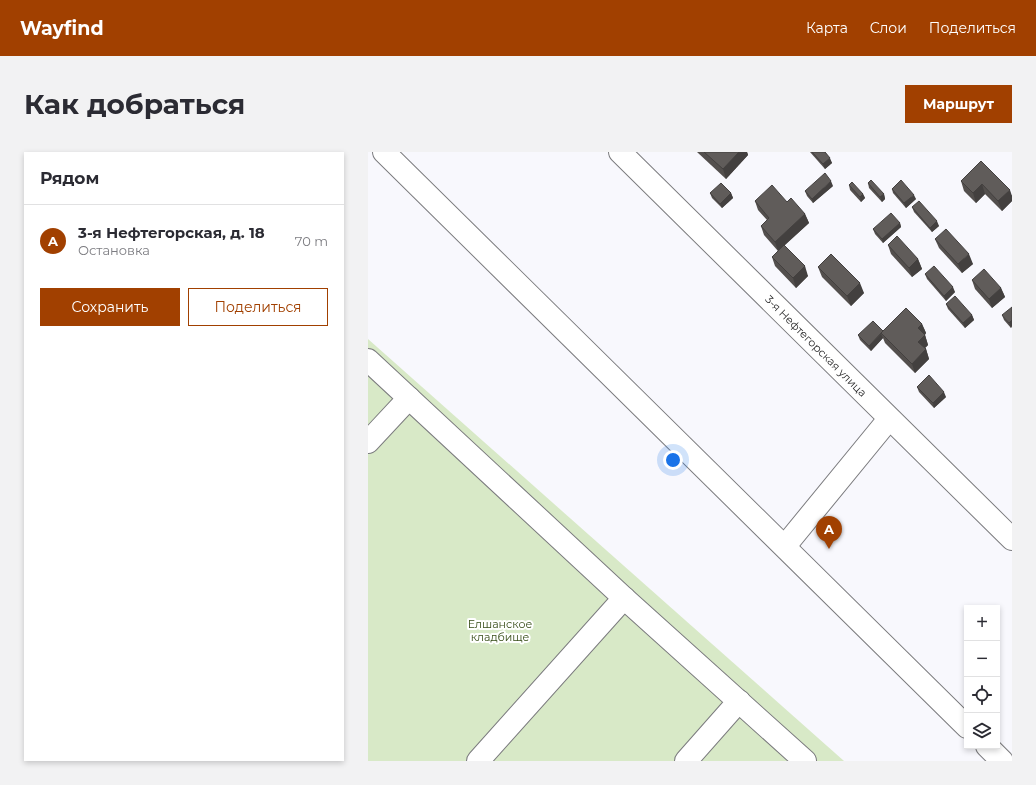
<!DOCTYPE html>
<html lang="ru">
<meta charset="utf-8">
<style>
body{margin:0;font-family:Montserrat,sans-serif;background:#f2f2f3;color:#2b2b33}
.controls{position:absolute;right:12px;bottom:12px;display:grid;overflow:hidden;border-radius:0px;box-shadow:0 2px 6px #0003}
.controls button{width:36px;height:36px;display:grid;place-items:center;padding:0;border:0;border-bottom:1px solid #e1e1e2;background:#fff;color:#2b2b33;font:20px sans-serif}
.you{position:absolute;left:305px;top:308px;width:14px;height:14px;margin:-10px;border:3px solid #fff;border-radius:50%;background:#1a73e8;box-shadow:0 0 0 6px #1a73e833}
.badge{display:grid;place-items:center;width:26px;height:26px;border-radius:50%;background:#a14000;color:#fff;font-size:13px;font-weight:700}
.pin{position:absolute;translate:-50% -33px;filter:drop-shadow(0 1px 2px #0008)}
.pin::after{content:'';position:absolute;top:21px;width:14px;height:12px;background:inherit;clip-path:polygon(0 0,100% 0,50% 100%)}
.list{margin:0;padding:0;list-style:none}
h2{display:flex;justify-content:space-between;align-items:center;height:52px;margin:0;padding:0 16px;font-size:17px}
h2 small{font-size:13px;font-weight:400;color:#7c7c81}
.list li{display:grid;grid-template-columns:26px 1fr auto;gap:12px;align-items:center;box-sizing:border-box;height:72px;padding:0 16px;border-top:1px solid #e1e1e2}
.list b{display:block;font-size:15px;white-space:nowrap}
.list p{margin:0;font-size:13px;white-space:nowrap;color:#7c7c81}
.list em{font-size:13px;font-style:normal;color:#7c7c81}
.actions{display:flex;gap:8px;padding:12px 16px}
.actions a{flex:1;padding:9px 0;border:1px solid #a14000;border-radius:0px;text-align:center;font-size:14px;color:#a14000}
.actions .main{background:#a14000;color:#fff}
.icon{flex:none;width:22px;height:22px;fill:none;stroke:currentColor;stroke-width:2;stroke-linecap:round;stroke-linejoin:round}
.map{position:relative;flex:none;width:644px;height:609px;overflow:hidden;border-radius:0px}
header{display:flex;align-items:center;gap:24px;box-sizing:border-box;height:56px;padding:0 20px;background:#a14000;color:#fff}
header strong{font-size:19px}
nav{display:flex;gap:22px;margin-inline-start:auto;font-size:14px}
.intro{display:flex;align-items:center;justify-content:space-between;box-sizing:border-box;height:96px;padding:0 24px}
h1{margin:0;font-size:28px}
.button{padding:10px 18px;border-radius:0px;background:#a14000;color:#fff;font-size:14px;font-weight:700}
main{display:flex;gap:24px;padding:0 24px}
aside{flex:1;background:#fff;border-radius:0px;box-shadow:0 2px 6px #0003}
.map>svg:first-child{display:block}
.green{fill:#d8e9c7}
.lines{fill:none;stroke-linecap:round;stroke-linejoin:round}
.minor-casing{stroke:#7b7b7e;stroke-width:24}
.minor{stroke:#fff;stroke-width:22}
.wall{fill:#534f4d}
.shaded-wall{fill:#43403f}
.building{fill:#605c5a;stroke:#43403f}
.labels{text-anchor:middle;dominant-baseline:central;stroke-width:4;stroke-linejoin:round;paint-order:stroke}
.street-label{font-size:11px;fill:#2a2a2b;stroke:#fff}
.park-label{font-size:11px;fill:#354b16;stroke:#fff}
</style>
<header>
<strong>Wayfind</strong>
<nav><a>Карта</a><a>Слои</a><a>Поделиться</a></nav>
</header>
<div class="intro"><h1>Как добраться</h1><a class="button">Маршрут</a></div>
<main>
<aside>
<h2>Рядом<small></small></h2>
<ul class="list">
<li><span class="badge">A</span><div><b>3-я Нефтегорская, д. 18</b><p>Остановка</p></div><em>70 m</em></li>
</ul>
<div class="actions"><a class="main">Сохранить</a><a>Поделиться</a></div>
</aside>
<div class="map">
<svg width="644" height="609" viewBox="0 0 644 609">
<rect width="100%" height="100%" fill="#f8f8fd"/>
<path class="green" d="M0 187 476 609H0Z"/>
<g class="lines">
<defs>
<g id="minor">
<path d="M16 0 599 575"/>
<path d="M252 0 644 387"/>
<path d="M0 208 256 446 437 609"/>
<path d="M0 290 41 246"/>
<path d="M417 394 521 267"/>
<path d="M619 594 634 609"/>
<path d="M110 609 256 446"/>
<path d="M318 609 371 549"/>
</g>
</defs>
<use href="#minor" class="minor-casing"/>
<use href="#minor" class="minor"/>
</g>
<g class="wall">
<path d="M329 0H379L380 3 358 27Z"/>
<path d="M442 0H457L464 11 457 17Z"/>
<path d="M613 9 644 44V49L634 59 617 42 608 51 596 39 593 29Z"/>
<path d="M500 31 516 42 517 47 514 50 501 36Z"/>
<path d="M481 33 495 42 497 46 493 50 482 38Z"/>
<path d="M465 34 445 51 439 44 437 39Z"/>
<path d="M524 37 548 47 538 56 525 41Z"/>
<path d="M342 41H363L365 46 354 56 344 46Z"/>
<path d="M387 49 419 50 437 62 441 71 416 94 440 124 428 136 407 114 404 105 410 99 396 83 393 74 399 68 390 58Z"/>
<path d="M544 55 571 74 564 80 546 60Z"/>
<path d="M532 71 533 75 515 91 507 82 505 77Z"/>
<path d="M567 87 605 112 594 121 571 96Z"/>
<path d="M520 93 550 107 554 117 544 125 523 102Z"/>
<path d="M450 115 496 141 483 154 454 125Z"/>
<path d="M557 122 587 140 578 149 559 127Z"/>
<path d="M604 128 633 136 637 145 624 156 607 137Z"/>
<path d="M578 152 604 163 606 168 597 176 580 157Z"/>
<path d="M634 163 644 174 643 176 636 168Z"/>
<path d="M554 172 558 181 557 183 560 193 557 196 558 197 561 207 547 221 517 191 515 186 503 199 492 188 490 183Z"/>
<path d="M549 235 578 245 566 256 551 240Z"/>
</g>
<g class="shaded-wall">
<path d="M371 0H379L380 3 358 27 355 17Z"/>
<path d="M462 6 464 11 457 17 455 12Z"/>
<path d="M463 29 465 34 445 51 444 47Z"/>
<path d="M614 32 617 42 608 51 605 41Z"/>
<path d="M642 38 644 44V49L634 59 630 49Z"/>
<path d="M363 41 365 46 354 56 352 52Z"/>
<path d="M495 42 497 46 493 50 492 45Z"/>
<path d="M516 42 517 47 514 50 512 45Z"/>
<path d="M546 43 548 47 538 56 536 51Z"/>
<path d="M437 62 441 71 410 99 407 90Z"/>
<path d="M569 69 571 74 564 80 562 76Z"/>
<path d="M532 71 533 75 515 91 514 87Z"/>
<path d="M601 102 605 112 594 121 590 112Z"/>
<path d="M550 107 554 117 544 125 541 116Z"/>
<path d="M437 114 440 124 428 136 425 126Z"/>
<path d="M492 131 496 141 483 154 479 144Z"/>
<path d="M585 135 587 140 578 149 576 144Z"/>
<path d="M633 136 637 145 624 156 621 147Z"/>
<path d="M604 163 606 168 597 176 595 171Z"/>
<path d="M644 168V174L643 176 641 171Z"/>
<path d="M554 172 558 181 554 186 550 176Z"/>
<path d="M513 182 515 186 503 199 501 194Z"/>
<path d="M557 183 560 193 554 199 550 190Z"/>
<path d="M558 197 561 207 547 221 544 212Z"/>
<path d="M576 240 578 245 566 256 565 251Z"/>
</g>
<g class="building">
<path d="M336 0H371L355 17Z"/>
<path d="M444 0H457L462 6 455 12Z"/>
<path d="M613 9 642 38 630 49 614 32 605 41 593 29Z"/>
<path d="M457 21 463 29 444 47 437 39Z"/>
<path d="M503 28 516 42 512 45 500 31Z"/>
<path d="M533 28 546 43 536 51 524 37Z"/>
<path d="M484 30 495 42 492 45 481 33Z"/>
<path d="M353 31 363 41 352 52 342 41Z"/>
<path d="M404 33 419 50 423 46 437 62 407 90 393 74 401 66 387 49Z"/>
<path d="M551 49 569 69 562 76 544 55Z"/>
<path d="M523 61 532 71 514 87 505 77Z"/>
<path d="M578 77 601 102 590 112 567 87Z"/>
<path d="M529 84 550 107 541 116 520 93Z"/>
<path d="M416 93 437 114 425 126 404 105Z"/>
<path d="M463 102 492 131 479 144 450 115Z"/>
<path d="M566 114 585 135 576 144 557 122Z"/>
<path d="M616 117 633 136 621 147 604 128Z"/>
<path d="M587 144 604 163 595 171 578 152Z"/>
<path d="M644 155V168L641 171 634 163Z"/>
<path d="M538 156 554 172 550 176 557 183 550 190 558 197 544 212 513 181Z"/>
<path d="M505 169 515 179 501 194 490 183Z"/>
<path d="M561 223 576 240 565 251 549 235Z"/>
</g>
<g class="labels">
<g class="street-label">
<text transform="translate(448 194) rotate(45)">3-я Нефтегорская улица</text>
</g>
<g class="park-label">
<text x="132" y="472">Елшанское<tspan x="132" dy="13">кладбище</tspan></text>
</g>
</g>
</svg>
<div class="controls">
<button>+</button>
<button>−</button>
<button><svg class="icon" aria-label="locate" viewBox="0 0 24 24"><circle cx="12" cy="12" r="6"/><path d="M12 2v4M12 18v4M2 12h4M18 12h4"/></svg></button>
<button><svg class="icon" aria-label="layers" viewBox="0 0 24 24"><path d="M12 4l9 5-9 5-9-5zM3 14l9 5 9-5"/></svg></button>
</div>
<div class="you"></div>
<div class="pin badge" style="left:461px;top:397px">A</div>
</div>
</main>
